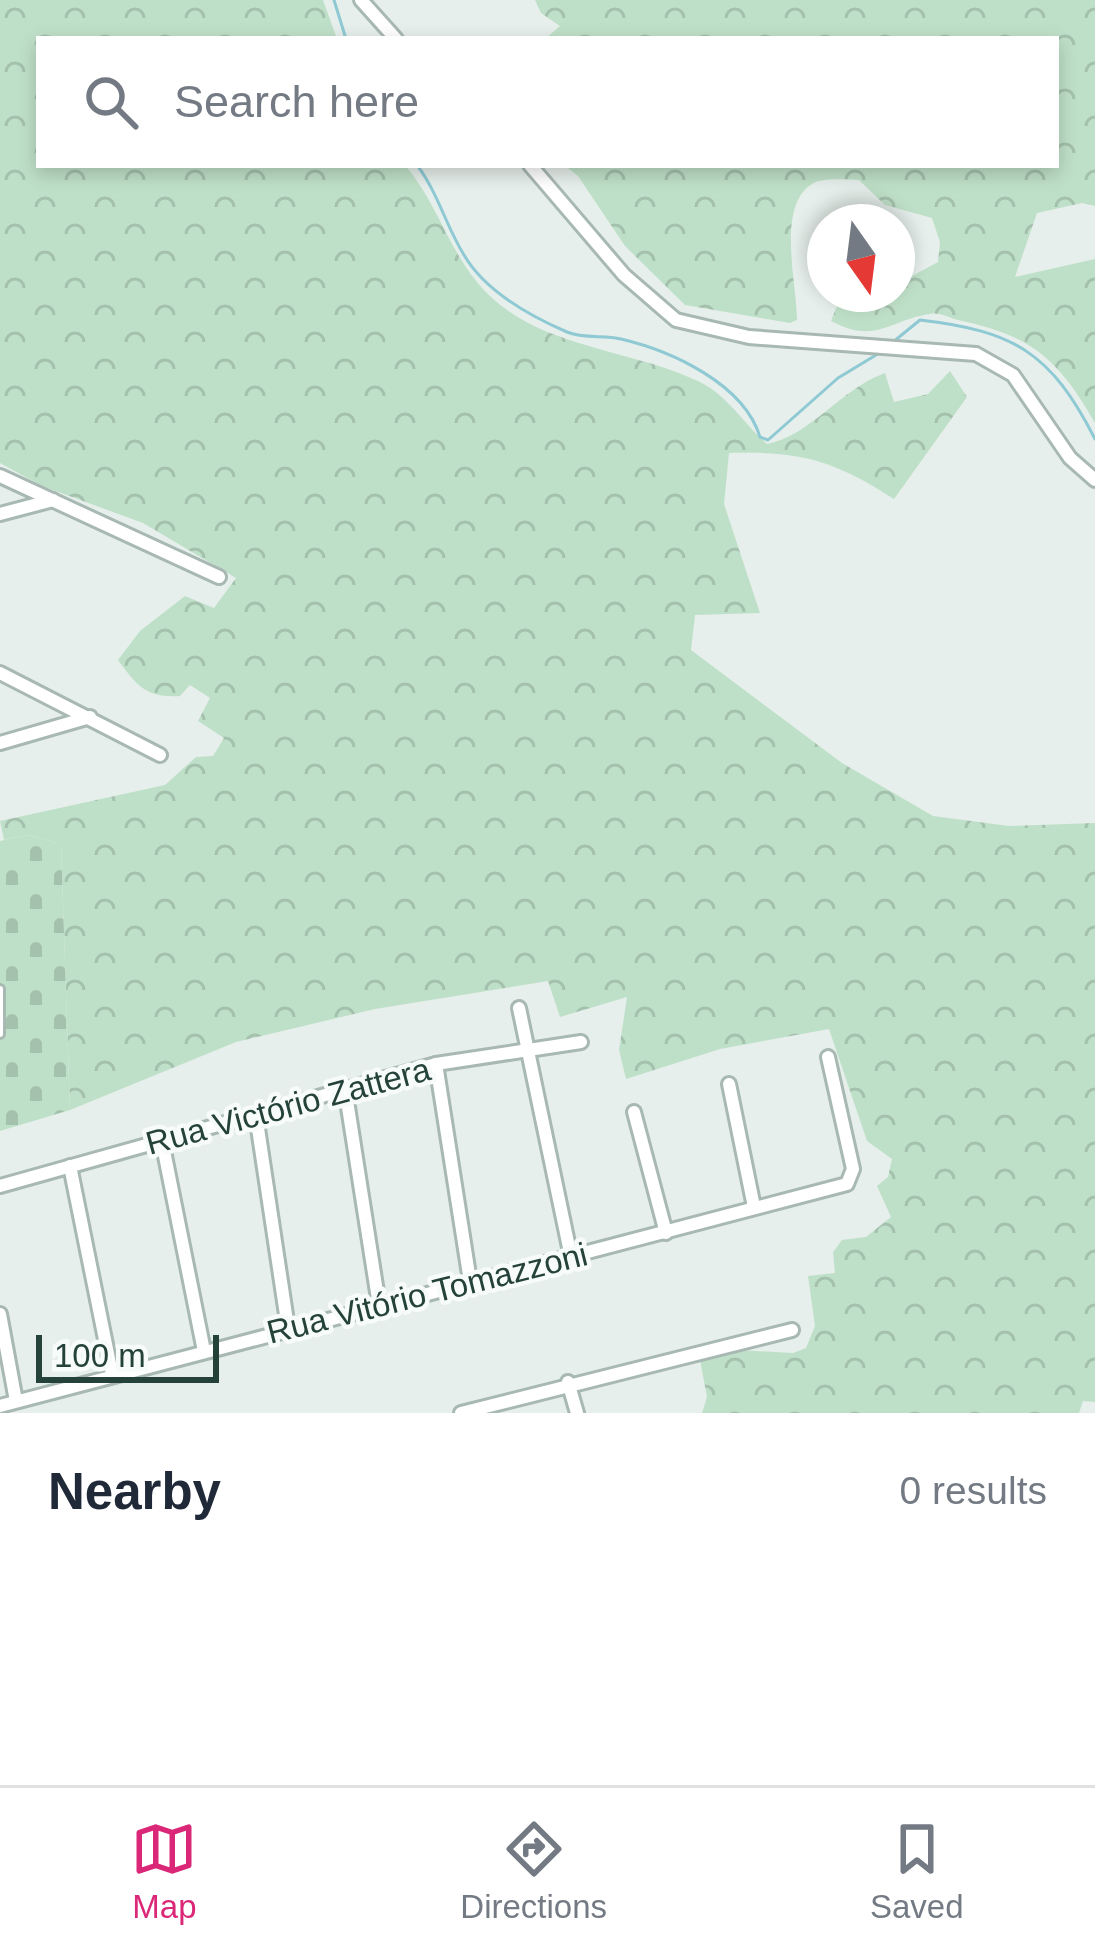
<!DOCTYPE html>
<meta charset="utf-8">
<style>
body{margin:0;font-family:Arial,sans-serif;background:#f2f2f3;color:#1f2937}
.compass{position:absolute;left:807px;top:204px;width:108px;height:108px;border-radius:50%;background:#fff;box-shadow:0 6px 18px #0003;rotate:166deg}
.scale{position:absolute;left:36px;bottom:30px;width:183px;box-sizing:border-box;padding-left:12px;border:6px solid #24423a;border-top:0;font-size:33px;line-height:42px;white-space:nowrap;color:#24423a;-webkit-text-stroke:9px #f7fbf9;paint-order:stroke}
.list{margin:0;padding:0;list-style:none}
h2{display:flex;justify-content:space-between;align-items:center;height:156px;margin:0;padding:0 48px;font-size:51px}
h2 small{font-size:39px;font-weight:400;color:#747a83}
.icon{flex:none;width:66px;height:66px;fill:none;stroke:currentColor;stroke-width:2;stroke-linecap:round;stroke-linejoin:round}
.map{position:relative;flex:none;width:1095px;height:1413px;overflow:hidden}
.search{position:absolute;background:#fff;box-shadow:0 6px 18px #0003;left:36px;right:36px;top:36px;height:132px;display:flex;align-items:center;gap:30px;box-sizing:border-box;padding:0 42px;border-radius:0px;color:#747a83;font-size:45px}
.sheet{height:372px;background:#fff}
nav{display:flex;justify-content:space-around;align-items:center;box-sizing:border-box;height:168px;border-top:3px solid #e0e1e3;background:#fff;font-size:33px;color:#747a83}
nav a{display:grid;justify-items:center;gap:6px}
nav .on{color:#db2777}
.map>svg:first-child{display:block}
.forest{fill:url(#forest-crowns)}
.cemetery{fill:url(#cemetery-stones)}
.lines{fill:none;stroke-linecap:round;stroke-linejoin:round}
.stream{stroke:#8ec9d4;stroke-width:3}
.service-casing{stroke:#a8b8b2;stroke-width:12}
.minor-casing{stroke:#a8b8b2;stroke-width:18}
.service{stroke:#fff;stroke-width:6}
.minor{stroke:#fff;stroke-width:12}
.labels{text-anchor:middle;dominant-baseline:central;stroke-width:9;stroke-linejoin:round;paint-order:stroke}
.street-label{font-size:33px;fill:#24423a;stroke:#f7fbf9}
</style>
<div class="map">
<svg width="1095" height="1413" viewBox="0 0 1095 1413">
<defs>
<pattern id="forest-crowns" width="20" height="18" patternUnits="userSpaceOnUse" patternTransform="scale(3)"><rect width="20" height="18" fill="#bfe0c8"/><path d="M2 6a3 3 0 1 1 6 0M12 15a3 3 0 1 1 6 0" fill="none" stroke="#a4c1ad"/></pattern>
<pattern id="cemetery-stones" width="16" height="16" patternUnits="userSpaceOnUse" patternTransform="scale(3)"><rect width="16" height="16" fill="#bfe0c8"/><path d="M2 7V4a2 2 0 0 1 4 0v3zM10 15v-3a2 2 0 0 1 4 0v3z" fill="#a4c1ad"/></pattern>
</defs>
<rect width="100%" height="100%" fill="#e6efeb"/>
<g class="forest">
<path d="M0 0H323L337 39H39V165H405C444 211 452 269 503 307 558 349 639 352 700 382 728 396 745 425 767 444 810 436 842 388 885 373L894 402 928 394 950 371 967 397 894 499C833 460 801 451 729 453L724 504 760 613 695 615 691 650 842 763 933 816 1009 826 1095 823V1402L1083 1401 1079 1413H702L707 1397 700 1360 738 1350 793 1353 806 1348 815 1326 808 1276 835 1273 833 1252 842 1240 866 1237 891 1217 877 1186 888 1177 892 1159 867 1141 829 1029 720 1049 626 1079 619 1050 627 997 560 1017 548 981 375 1009 236 1042 70 1110 61 844 27 835 4 840 0 821 165 785 196 757 213 756 224 738 198 721 210 698 190 685 180 696C146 698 137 686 118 660L140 631 185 596 214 608 236 578 143 523 42 486 0 463Z"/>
<path d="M535 0H1095V206L1082 203 1037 213 1015 277 1095 259V423C1058 358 1030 335 958 320 949 318 939 312 930 314 889 320 876 345 831 321L837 306 833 294H897V263L912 276 938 262 940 242 932 218 885 205 859 180C845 180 824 177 812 184 776 206 797 284 797 320L790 323 685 305 625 246 578 176 564 165H1056V39H545L560 26 541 13Z"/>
</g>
<path class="cemetery" d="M27 835 61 844 70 1110 0 1131V841Z"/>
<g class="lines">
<g class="stream">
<path d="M334 0 346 39"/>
<path d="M417 165C438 193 446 226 464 255 485 291 530 316 567 332 583 339 604 335 621 339 672 351 744 384 760 437L768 440 838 378 881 352"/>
<path d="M893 342 920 320C1015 331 1051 353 1095 439"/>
</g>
<defs>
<path id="service" d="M0 989V1034"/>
<g id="minor">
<path d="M361 0 396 39"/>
<path d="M530 165 624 275 676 320 749 337 976 354 1013 375 1070 458 1095 480"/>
<path d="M0 476 219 577"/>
<path d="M0 514 53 500"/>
<path d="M0 673 160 755"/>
<path d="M0 743 90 717"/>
<path d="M519 1008 571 1257"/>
<path d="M436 1064 470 1281"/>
<path d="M729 1084 754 1207"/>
<path d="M345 1088 379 1305"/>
<path d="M634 1112 666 1233"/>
<path d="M256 1115 288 1328"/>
<path d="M162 1141 204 1351"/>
<path d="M70 1166 112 1374"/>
<path d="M0 1186 436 1064 581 1042"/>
<path d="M0 1314 16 1401"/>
<path d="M568 1382 577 1413"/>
<path d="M0 1406 847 1184 853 1169 828 1057"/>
<path d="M461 1413 792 1330"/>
</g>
</defs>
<use href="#service" class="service-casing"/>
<use href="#minor" class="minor-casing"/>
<use href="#service" class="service"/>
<use href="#minor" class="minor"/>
</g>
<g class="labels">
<g class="street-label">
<text transform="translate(288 1106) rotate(-15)">Rua Victório Zattera</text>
<text transform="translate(427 1293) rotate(-14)">Rua Vitório Tomazzoni</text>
</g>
</g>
</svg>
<svg class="compass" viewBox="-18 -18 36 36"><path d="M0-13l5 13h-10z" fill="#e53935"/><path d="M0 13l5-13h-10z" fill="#747a83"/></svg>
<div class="scale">100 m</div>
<div class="search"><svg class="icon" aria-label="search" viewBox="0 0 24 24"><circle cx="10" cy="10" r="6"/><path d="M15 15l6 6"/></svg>Search here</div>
</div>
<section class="sheet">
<h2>Nearby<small>0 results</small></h2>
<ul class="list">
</ul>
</section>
<nav>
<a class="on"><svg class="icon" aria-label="map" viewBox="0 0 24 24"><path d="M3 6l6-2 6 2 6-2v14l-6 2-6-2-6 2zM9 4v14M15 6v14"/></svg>Map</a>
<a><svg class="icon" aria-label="directions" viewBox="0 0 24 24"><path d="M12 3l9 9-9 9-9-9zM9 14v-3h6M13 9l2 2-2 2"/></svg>Directions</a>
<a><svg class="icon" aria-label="saved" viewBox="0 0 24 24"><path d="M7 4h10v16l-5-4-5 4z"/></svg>Saved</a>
</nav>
